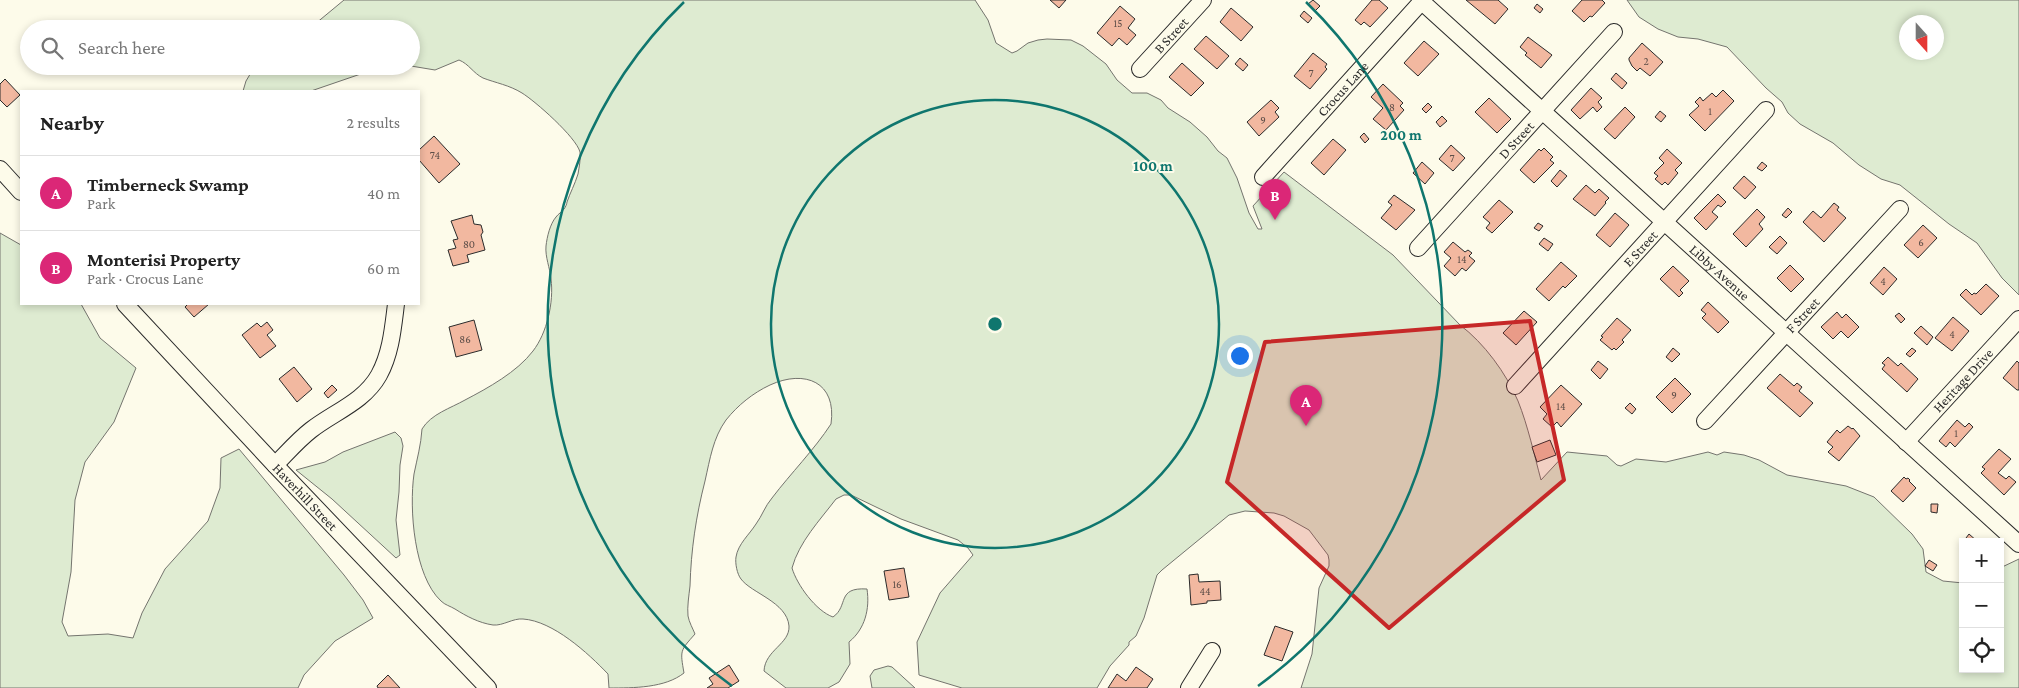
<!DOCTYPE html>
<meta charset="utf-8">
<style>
body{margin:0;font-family:"Crimson Pro",serif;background:#f6f6f6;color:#222}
.controls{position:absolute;right:15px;bottom:15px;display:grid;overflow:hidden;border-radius:0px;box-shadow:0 2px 8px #0003}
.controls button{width:45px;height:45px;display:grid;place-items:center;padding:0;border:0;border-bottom:1px solid #e0e0e0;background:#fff;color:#222;font:25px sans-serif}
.compass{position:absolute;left:1899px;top:15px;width:45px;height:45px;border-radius:50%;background:#fff;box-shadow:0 2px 8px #0003;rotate:159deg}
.you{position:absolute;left:1239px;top:355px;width:18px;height:18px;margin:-12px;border:4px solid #fff;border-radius:50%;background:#1a73e8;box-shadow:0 0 0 8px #1a73e833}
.badge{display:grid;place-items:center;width:32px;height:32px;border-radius:50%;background:#db2777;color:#fff;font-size:16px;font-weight:700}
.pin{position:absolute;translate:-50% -41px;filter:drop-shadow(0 1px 2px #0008)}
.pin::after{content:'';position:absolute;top:26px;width:18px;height:15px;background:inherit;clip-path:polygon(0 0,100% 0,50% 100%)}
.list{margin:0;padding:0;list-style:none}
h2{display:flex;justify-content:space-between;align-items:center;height:65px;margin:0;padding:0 20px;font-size:21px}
h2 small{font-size:16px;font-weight:400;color:#767676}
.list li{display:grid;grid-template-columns:32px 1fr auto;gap:15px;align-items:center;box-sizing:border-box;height:75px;padding:0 20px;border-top:1px solid #e0e0e0}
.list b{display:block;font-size:19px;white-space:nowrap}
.list p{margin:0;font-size:16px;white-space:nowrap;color:#767676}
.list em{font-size:16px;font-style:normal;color:#767676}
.icon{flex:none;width:28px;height:28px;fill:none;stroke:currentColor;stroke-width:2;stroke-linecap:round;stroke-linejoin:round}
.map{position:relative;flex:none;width:2019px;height:688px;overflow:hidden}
.search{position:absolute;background:#fff;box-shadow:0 2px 8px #0003;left:20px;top:20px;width:400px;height:55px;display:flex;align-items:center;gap:12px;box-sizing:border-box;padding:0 18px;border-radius:28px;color:#767676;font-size:19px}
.panel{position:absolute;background:#fff;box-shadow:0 2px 8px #0003;left:20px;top:90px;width:400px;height:215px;border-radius:0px}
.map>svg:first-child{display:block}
.green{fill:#deebd1;stroke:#74746e;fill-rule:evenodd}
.building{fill:#f2b8a0;stroke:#2b2b2b}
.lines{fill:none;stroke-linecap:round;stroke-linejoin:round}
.minor-casing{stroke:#2b2b2b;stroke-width:18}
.minor{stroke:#fdfbea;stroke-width:16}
.marked{fill:#c62828;fill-opacity:0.2;stroke:#c62828;stroke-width:4;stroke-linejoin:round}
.ring{fill:none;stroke:#0f766e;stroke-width:2.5}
.labels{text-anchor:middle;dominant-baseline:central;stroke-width:4;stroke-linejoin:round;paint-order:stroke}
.number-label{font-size:11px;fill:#5d4e48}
.street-label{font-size:14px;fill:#2b2b2b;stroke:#fdfbea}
.centre{fill:#0f766e;stroke:#fdfbea;stroke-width:2.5}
.ring-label{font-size:15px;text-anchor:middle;font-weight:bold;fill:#0f766e;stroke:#fdfbea;stroke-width:4;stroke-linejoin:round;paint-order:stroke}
</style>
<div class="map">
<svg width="2019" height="688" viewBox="0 0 2019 688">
<rect width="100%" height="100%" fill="#fdfbea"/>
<g class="green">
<path d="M344 0H975L988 20 996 43 1012 53 1017 51 1028 43 1038 40 1047 39 1071 40 1083 46 1106 64 1117 80 1132 93H1147L1161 100 1168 108 1190 122 1207 137 1218 151 1227 158 1237 178 1249 213 1258 229H1262L1253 206 1284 172 1393 255 1460 325C1484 343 1506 373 1518 401 1528 426 1534 454 1541 480L1567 452 1607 456 1617 465 1621 466 1636 459 1666 462 1708 452 1717 455 1724 452 1744 455 1759 460 1787 475 1846 486 1874 497 1912 534 1923 549 1926 572 1943 581 1963 583V669H2000V568L2019 559V688H1301L1312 654 1319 588 1329 566V560L1328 555 1309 530 1284 516 1274 513 1245 511 1229 515 1162 570 1157 575 1144 618 1136 636 1129 642V645L1110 666 1097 688H962L919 675 917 642 940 593 973 555 968 548 958 540 901 519 851 495H844L836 499C820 520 799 542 792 568 797 585 816 611 833 617 849 606 836 587 867 589 870 609 865 629 849 642L850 664 839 682 828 688H786L764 671C765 650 790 644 789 626 787 602 751 593 741 579 737 574 735 563 736 557 738 544 749 535 756 524 762 516 765 506 772 498 791 473 814 450 831 424 837 382 805 369 770 385 753 393 738 405 726 420 713 438 710 459 705 481 696 516 691 550 690 586 689 595 687 607 688 616 689 622 693 629 695 634 680 651 680 650 684 673 665 688 634 688 609 688L608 674C588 653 553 621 523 619 513 618 503 626 493 625 479 623 466 616 455 609 450 606 445 605 441 601 414 576 409 509 414 474 417 459 421 445 422 429 431 414 451 408 465 400 488 388 517 372 533 351 547 333 554 302 551 279 550 268 545 257 546 246 547 237 550 224 556 217 558 214 562 212 564 209 565 208 567 204 567 202 570 193 575 184 578 174 579 168 581 158 580 152 576 137 535 101 522 93 509 85 496 83 483 78 473 73 469 64 459 60L435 70 411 66V29H309Z"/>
<path d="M1627 0H2019V295L2002 278 1977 243 1949 224 1900 185 1881 179 1859 165 1833 143 1800 124 1788 113 1782 102 1766 88 1727 47 1698 39 1678 37 1658 29 1639 17ZM1906 22H1936V52H1906Z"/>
<path d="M255 66H384L311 91H243L246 81Z"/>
<path d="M0 233 21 245V304H81L100 338 136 368 114 422 85 462 75 500 71 572 62 622 68 636 108 634 133 638 142 613 165 569 208 521 220 488 221 458 239 449 344 575 363 600 373 618 335 641 304 675 298 688H0Z"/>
<path d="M395 432 401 438 403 446 400 465 399 492 396 520 400 555 396 558 332 499 296 470 325 462 343 452Z"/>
<path d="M888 666 892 667 915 688H872L870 676 874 670Z"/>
</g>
<g class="building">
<path d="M1050 0H1066L1059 8Z"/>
<path d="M1313 0 1320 6 1315 11 1308 4Z"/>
<path d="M1372 0H1379L1388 8 1370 27 1364 22 1361 25 1355 20Z"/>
<path d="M1466 0H1498L1508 9 1495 24Z"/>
<path d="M1582 0H1602L1605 3 1592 17 1590 16 1584 22 1572 11Z"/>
<path d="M1537 4 1543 9 1540 13 1534 8Z"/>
<path d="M1120 6 1135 19 1128 28 1136 35 1127 45 1119 38 1112 46 1097 33Z"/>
<path d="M1231 8 1253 27 1241 41 1220 22Z"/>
<path d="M1304 11 1312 18 1308 23 1300 16Z"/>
<path d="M1206 36 1229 56 1217 69 1194 49Z"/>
<path d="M1528 37 1552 55 1541 68 1525 55 1527 53 1520 47Z"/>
<path d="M1424 41 1439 54 1418 76 1404 63Z"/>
<path d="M1642 43 1663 62 1650 76 1640 68 1637 71 1632 66 1629 60V58Z"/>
<path d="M1313 53 1327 64 1325 67 1327 69 1310 89 1294 76Z"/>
<path d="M1240 58 1248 65 1243 71 1235 64Z"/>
<path d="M1182 63 1204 83 1191 96 1169 77Z"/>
<path d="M1616 73 1627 83 1622 89 1611 79Z"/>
<path d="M5 79 20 95 7 107 0 100V84Z"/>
<path d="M1383 84 1403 103 1400 106 1404 110 1386 130 1373 119 1383 108 1371 97Z"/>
<path d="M1591 88 1602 98 1598 102 1602 107 1597 112 1593 107 1580 119 1571 110Z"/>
<path d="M1723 90 1734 101 1705 131 1689 115 1699 106 1695 102 1700 97 1703 101 1712 93 1716 97Z"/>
<path d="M1489 98 1511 119 1497 133 1475 112Z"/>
<path d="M1271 100 1279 108 1275 112 1279 117 1259 136 1247 122Z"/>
<path d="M1428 103 1432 107 1426 113 1422 109Z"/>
<path d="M1625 107 1635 117 1615 139 1604 129Z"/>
<path d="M1660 111 1666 116 1661 122 1655 117Z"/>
<path d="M1442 116 1447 121 1440 127 1436 122Z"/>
<path d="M1364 133 1369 139 1365 143 1360 137Z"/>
<path d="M434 136 460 164 439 183 419 160V150Z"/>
<path d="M1333 139 1346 150 1324 175 1311 163Z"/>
<path d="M1451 145 1465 158 1453 171 1439 159Z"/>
<path d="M1544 148 1553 157 1550 160 1554 163 1534 183 1520 170 1539 149 1541 151Z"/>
<path d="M1667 149 1682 163 1675 170 1678 173 1668 185 1665 182 1662 185 1655 179 1658 176 1654 173 1664 163 1659 158Z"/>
<path d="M1422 162 1434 173 1425 184 1413 173Z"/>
<path d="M1762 162 1767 166 1762 171 1757 168Z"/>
<path d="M1560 170 1567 176 1557 187 1551 181Z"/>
<path d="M1744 176 1756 187 1745 199 1733 188Z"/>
<path d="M1586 185 1595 193 1599 189 1609 198 1605 202 1606 203 1595 216 1573 199Z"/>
<path d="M1718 194 1726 202 1721 207 1718 205 1712 212 1718 217 1706 230 1694 218Z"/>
<path d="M1394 195 1415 210 1396 230 1381 218 1392 205 1388 202Z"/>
<path d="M1499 200 1513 212 1492 233 1486 228 1490 223 1483 217Z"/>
<path d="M1834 203 1839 207 1837 210 1846 218 1824 242 1803 222 1813 211 1821 218Z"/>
<path d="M1788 208 1792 212 1786 218 1782 215Z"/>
<path d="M1757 209 1765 217 1759 224 1763 229 1746 247 1733 234Z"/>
<path d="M1615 213 1629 225 1610 247 1596 235Z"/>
<path d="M472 215 474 224 481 225 483 232 481 235 485 250 467 255 469 262 453 266 448 250 456 248 453 240 458 239 451 221Z"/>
<path d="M1538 223 1543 226 1539 231 1534 228Z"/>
<path d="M1923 225 1937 238 1918 258 1904 245Z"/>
<path d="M1780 236 1787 243 1777 254 1769 247Z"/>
<path d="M1544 238 1553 244 1548 251 1539 244Z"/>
<path d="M1453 242 1465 252 1468 250 1472 253 1469 256 1475 261 1466 271 1462 268 1455 276 1444 266 1451 258 1444 252Z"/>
<path d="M1561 262 1577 276 1565 288 1563 286 1549 301 1536 289Z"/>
<path d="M1790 265 1804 279 1791 292 1777 278Z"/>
<path d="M1673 266 1689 281 1680 290 1683 293 1679 297 1660 279Z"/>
<path d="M1884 267 1897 279 1883 295 1870 283Z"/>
<path d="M1986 284 1999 296 1981 315 1960 295 1966 289 1972 295 1974 293 1976 294Z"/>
<path d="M1708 302 1729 322 1718 333 1702 318 1706 314 1701 310Z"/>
<path d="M188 304H187H209L194 317 185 307Z"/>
<path d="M1524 311 1537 322 1516 345 1503 333Z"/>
<path d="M1837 312 1842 318 1846 314 1859 327 1848 338 1841 331 1833 339 1821 327Z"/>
<path d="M1899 313 1905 319 1901 323 1895 316Z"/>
<path d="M1953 317 1969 331 1952 351 1935 338Z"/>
<path d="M1617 318 1631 330 1622 340 1624 342 1616 350 1614 348 1612 350 1600 340 1603 337 1601 336Z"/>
<path d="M474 320 482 350 456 357 449 327Z"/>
<path d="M267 322 273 330 267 335 276 346 260 358 242 335 257 323 261 327Z"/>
<path d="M1921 326 1933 337 1927 345 1914 333Z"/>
<path d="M1673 348 1680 354 1672 362 1666 357Z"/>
<path d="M1912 348 1916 351 1910 357 1906 354Z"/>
<path d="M1888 357 1898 366 1901 363 1918 379 1907 392 1882 369 1885 365 1882 363Z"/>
<path d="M1598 361 1608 369 1600 379 1591 370Z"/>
<path d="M2017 361 2019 363V390H2017L2003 378Z"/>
<path d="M294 367 312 389 297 402 279 379Z"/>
<path d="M1780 374 1794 386 1797 383 1802 387 1799 391 1813 403 1800 417 1767 388Z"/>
<path d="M1675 378 1691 394 1672 413 1656 397Z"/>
<path d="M332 385 337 390 328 398 324 393Z"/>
<path d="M1561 385 1582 404 1561 427 1557 422 1552 427 1543 419 1547 414 1540 407Z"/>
<path d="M1630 403 1636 409 1632 414 1625 408Z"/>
<path d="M1957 420 1965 427 1969 423 1973 427 1955 447 1950 442 1946 447 1939 441Z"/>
<path d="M1848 426 1852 429 1853 428 1860 436 1839 461 1828 452 1833 447 1827 442 1837 430 1840 433Z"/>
<path d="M1550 440 1556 455 1537 462 1532 447Z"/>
<path d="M1999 449 2011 459 1998 473 2006 479 2009 476 2016 482 2004 495 1981 473 1985 469 1982 467Z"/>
<path d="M1904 477 1906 479 1908 478 1910 480 1909 481 1916 488 1903 502 1891 491Z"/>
<path d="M1931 504H1938L1937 513 1931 512Z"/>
<path d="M1969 534 1978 542H1963Z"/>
<path d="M1929 560 1937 565 1933 571 1925 566Z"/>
<path d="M904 568 909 597 889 600 884 571Z"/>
<path d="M1198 574 1199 582 1220 581 1221 600 1207 601V603L1191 605 1189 575Z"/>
<path d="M1275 626 1293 632 1282 661 1264 655Z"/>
<path d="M729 665 739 681 728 688H707L713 684 709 678Z"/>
<path d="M1136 667 1153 679 1147 688H1108L1117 674 1126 681Z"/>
<path d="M388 675 400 688H378L377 686Z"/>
</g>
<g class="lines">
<defs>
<g id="minor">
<path id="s1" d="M1420 0 2019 544"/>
<path id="s2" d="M1140 69 1203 0"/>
<path d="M0 169 21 192"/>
<path id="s3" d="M1263 177 1423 0"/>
<path id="s4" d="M1418 248 1614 32"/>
<path id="s5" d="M125 304 275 465 488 688"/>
<path id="s6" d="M1515 386 1766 110"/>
<path id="s7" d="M1705 421 1900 209"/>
<path id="s8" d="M1906 442 2019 319"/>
<path d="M275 465C287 453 298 440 311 430 334 412 364 402 379 375 391 353 393 328 396 304"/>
<path d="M1189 688 1212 651"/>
</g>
</defs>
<use href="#minor" class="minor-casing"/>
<use href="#minor" class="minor"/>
</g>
<path class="marked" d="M1530 321 1564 480 1389 628 1227 482 1265 342Z"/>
<g class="ring">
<circle cx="995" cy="324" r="224"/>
<path d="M732 686A448 448 0 0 1 684 2M1306 2A448 448 0 0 1 1258 686"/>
</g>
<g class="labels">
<g class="number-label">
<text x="1118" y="23">15</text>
<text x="1646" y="61">2</text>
<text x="1311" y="73">7</text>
<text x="1392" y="107">8</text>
<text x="1710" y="111">1</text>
<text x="1263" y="120">9</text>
<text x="435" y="155">74</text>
<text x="1452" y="158">7</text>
<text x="1921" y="242">6</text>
<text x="469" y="244">80</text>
<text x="1462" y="259">14</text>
<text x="1883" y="281">4</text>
<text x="1952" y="334">4</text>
<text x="465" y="339">86</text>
<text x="1674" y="395">9</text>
<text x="1561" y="406">14</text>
<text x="1956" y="433">1</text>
<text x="897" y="584">16</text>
<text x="1205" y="591">44</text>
</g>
<g class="street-label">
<text stroke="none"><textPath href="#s2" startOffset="46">B Street</textPath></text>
<text stroke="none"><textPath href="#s3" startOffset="119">Crocus Lane</textPath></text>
<text stroke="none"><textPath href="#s4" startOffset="146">D Street</textPath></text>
<text stroke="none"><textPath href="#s6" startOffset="186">E Street</textPath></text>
<text stroke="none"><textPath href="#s1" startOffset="405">Libby Avenue</textPath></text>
<text stroke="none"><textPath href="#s7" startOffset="144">F Street</textPath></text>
<text stroke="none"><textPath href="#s8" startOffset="84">Heritage Drive</textPath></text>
<text stroke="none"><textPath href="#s5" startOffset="264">Haverhill Street</textPath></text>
</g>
</g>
<circle cx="995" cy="324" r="8" class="centre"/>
<g class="ring-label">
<text x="1401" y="140">200 m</text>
<text x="1153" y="171">100 m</text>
</g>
</svg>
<div class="controls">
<button>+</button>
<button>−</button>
<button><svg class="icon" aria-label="locate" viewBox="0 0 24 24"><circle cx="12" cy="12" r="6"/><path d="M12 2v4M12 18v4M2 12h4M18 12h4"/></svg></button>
</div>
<svg class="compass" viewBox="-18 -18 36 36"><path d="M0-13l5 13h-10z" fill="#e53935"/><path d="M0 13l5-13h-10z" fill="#767676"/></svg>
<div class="you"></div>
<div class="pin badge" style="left:1306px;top:426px">A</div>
<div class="pin badge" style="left:1275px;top:220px">B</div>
<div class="search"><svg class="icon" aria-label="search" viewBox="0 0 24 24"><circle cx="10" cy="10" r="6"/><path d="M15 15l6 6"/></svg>Search here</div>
<section class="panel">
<h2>Nearby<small>2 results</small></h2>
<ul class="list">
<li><span class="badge">A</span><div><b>Timberneck Swamp</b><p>Park</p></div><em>40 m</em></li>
<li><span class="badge">B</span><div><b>Monterisi Property</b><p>Park · Crocus Lane</p></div><em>60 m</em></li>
</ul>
</section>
</div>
